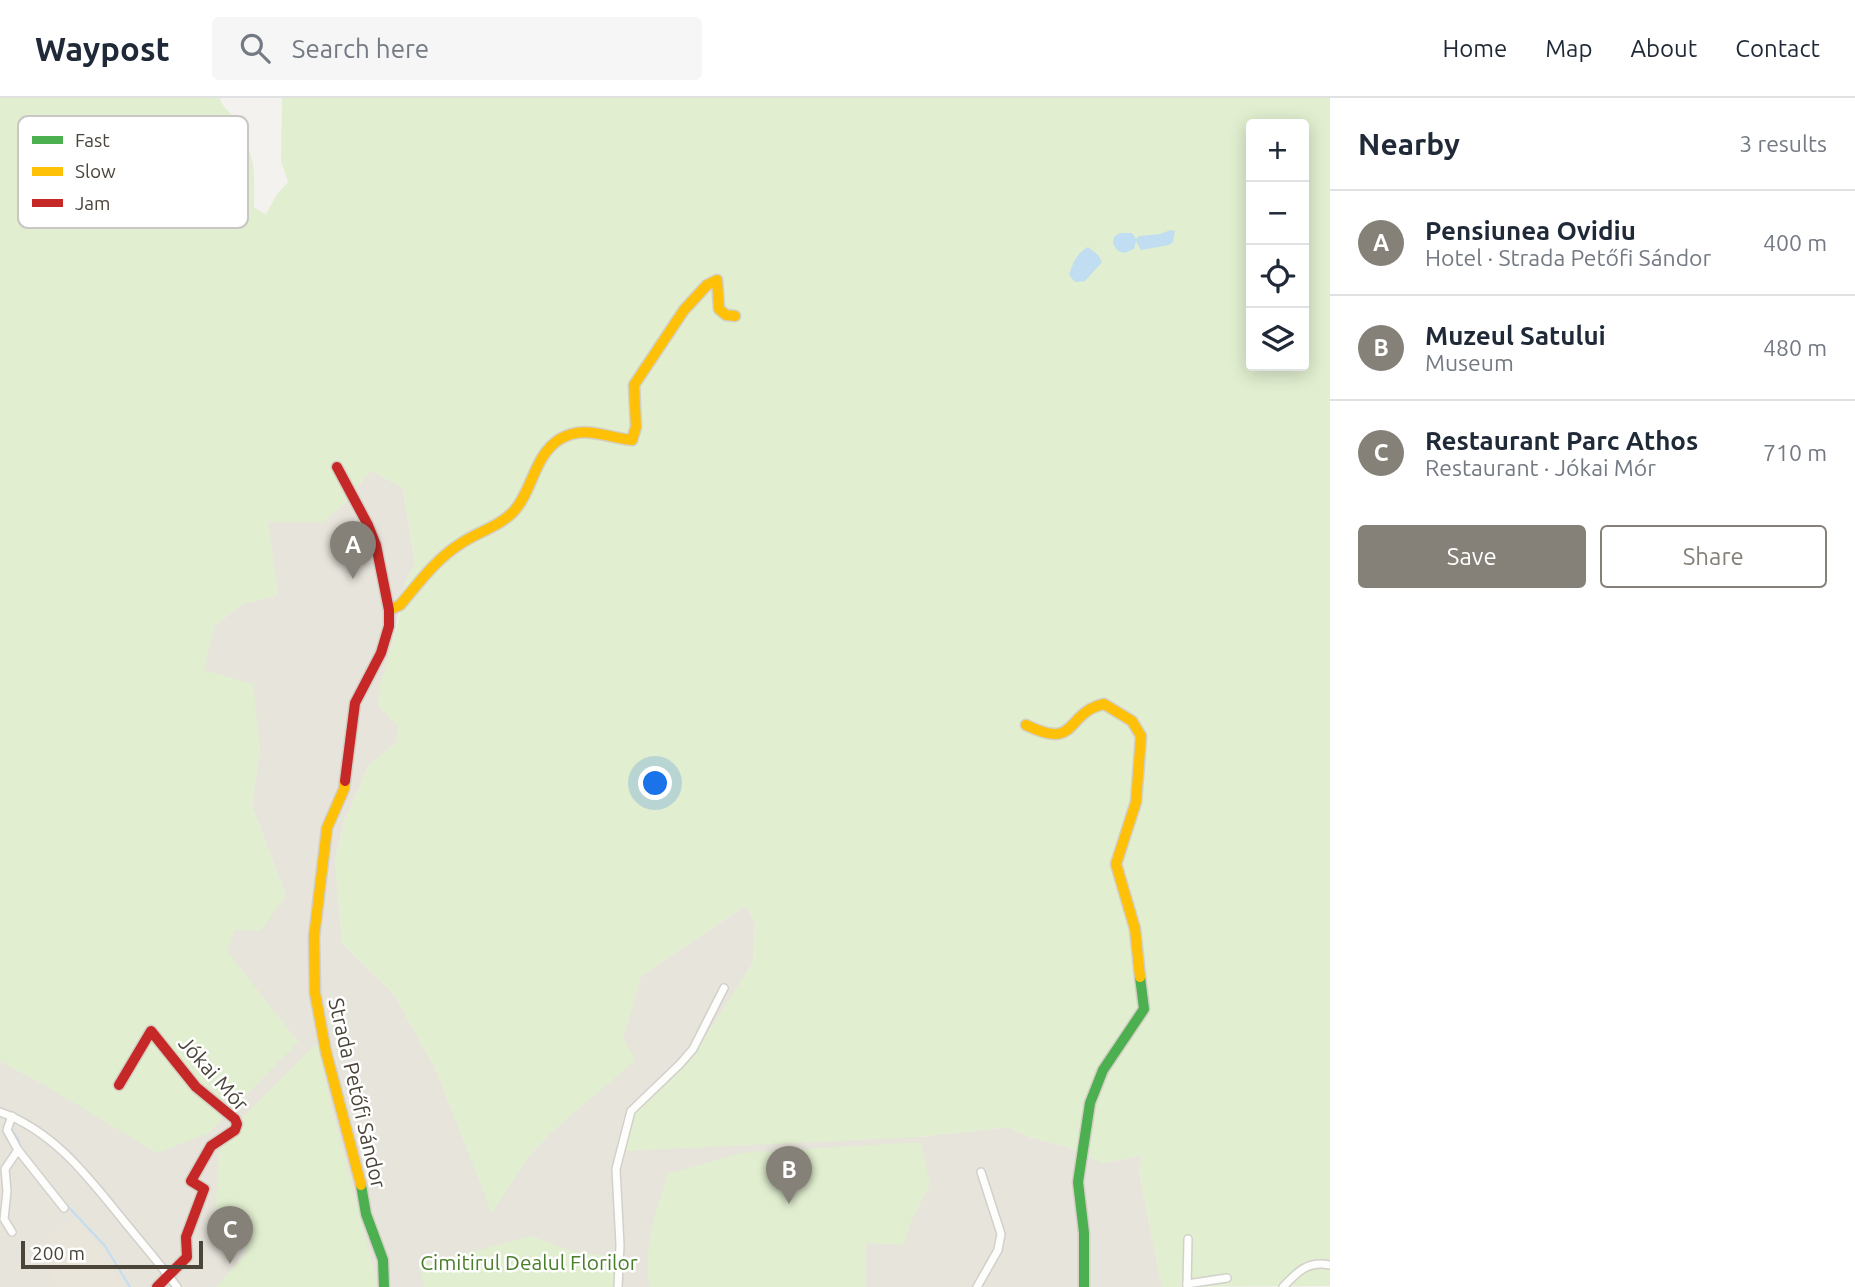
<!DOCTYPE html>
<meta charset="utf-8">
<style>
body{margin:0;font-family:Ubuntu,sans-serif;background:#f6f6f7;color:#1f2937}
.controls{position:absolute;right:21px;top:21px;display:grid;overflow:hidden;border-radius:7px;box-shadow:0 4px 18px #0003}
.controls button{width:63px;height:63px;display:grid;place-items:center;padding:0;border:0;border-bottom:2px solid #e0e1e3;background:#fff;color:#1f2937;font:35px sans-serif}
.scale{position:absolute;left:21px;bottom:18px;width:182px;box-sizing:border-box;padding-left:7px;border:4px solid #4b4439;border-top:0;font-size:19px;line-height:24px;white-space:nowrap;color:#4b4439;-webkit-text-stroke:5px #fff;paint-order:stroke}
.you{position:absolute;left:656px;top:686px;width:24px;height:24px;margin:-18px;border:5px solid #fff;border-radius:50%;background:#1a73e8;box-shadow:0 0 0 10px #1a73e833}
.badge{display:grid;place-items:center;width:46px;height:46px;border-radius:50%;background:#868178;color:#fff;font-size:23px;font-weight:700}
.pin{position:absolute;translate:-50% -58px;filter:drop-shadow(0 2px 4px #0008)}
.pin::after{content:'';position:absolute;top:37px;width:24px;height:21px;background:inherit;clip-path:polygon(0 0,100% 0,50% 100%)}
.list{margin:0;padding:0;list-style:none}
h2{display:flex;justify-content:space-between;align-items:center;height:91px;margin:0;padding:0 28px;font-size:30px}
h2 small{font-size:23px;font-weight:400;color:#747a83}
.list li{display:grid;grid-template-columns:46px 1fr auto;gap:21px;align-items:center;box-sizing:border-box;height:105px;padding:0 28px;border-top:2px solid #e0e1e3}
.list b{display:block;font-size:26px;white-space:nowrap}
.list p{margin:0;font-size:23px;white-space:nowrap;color:#747a83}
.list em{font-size:23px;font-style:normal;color:#747a83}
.actions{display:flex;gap:14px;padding:21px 28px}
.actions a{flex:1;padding:16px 0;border:2px solid #868178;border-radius:7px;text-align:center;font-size:24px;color:#868178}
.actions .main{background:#868178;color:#fff}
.icon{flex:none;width:38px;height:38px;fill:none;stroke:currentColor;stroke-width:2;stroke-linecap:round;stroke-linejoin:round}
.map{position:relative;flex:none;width:1330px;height:1189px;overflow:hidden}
header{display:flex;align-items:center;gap:42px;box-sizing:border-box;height:98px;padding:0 35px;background:#fff;border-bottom:2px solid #e0e1e3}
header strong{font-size:33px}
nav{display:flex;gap:38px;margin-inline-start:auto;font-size:24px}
.search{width:490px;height:63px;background:#f6f6f7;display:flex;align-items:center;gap:18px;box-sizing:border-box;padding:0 24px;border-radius:7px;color:#747a83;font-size:26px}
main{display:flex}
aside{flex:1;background:#fff}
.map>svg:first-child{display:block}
.residential{fill:#e7e4dc}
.education{fill:#eae5da}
.green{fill:#e1eecf;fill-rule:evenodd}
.water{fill:#c0ddf1}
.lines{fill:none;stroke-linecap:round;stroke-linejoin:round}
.stream{stroke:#c0ddf1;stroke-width:2}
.street-casing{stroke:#d2d0cb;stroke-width:10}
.fast-casing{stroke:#d3cfc5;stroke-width:13}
.slow-casing{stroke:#d3cfc5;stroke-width:13}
.jam-casing{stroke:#d3cfc5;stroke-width:13}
.street{stroke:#fdfdfc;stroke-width:7}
.fast{stroke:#4caf50;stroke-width:10}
.slow{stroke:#ffc107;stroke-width:10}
.jam{stroke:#c62828;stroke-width:10}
.labels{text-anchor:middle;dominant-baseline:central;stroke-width:5;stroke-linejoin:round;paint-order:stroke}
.street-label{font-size:21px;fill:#4b4439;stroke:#fff}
.park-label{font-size:21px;fill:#4a7f2a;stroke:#fff}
.key{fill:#fff;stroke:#c9c7c4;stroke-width:2}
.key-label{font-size:19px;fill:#4b4439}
</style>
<header>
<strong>Waypost</strong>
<div class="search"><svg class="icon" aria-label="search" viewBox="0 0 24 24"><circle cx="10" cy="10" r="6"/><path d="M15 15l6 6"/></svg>Search here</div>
<nav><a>Home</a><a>Map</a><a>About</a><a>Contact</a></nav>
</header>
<main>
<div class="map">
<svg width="1330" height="1189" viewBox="0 0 1330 1189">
<rect width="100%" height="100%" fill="#f4f2ee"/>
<path class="residential" d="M371 372 403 390 415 465 406 483 378 607 398 628 397 644 369 667 344 724 335 761 342 845 394 896 435 970 492 1114 528 1059 551 1034 635 962 623 940 641 878 746 807 755 825 753 865 702 944 637 1012 919 1039 1008 1029 1030 1039 1068 1049 1103 1065 1142 1057 1139 1073 1162 1189H0V963L43 986 298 944 226 853 234 832 286 798 252 708 260 650 203 573 215 527 243 506 278 497 267 423 344 406Z"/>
<path class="education" d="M75 1120 88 1133 126 1189H57L36 1151Z"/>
<g class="green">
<path d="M0 0H220C222 10 231 14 236 22 255 59 255 69 254 110L266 116 277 96 288 84 281 63 282 0H1330V1188L1162 1189 1139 1073 1142 1057 1103 1065 1068 1049 1030 1039 1008 1029 919 1039 624 1053 637 1012 702 944 753 865 755 825 746 807 641 878 623 940 636 962 551 1034 528 1059 492 1115 435 970 394 896 342 845 335 761 344 724 369 667 397 644 398 628 378 607 380 588 399 520 406 483 415 465 403 390 371 372 344 406 323 424H268L278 497 243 506 215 527 204 572 253 586 260 650 252 708 286 798 261 833 234 832 227 853 298 944 209 1035 157 1055 43 986 0 963ZM1251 26H1304V268H1251Z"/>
<path d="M322 940 328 996 376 1179 377 1189H216L248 1153 215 1123 219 1054 233 1029Z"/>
<path d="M921 1044 930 1087 911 1124 904 1147 866 1145V1189H649C644 1149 655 1113 668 1076L741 1055Z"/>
<path d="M532 1138 577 1155 616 1158 613 1189H424L419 1168Z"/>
</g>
<g class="water">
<path d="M1171 132 1175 133 1173 144 1169 147 1141 152 1136 143 1134 151 1124 155 1118 153 1113 146 1114 139 1120 135H1132L1136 141 1139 138 1160 136Z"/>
<path d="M1088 149 1098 157 1102 164 1085 183 1075 184 1069 177C1073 165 1076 156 1088 149Z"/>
</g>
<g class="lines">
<g class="stream">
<path d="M10 1029 18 1041 20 1049"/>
<path d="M62 1102 105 1148 130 1189"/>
</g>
<defs>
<g id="street">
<path d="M0 1014C54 1033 89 1080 123 1122 141 1144 160 1166 177 1189"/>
<path d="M12 1018 7 1032 18 1052 64 1110"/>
<path d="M12 1134 4 1121 7 1093 5 1071 18 1052"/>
<path d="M1187 1186 1227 1180"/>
<path d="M618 1189 620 1147 616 1071 631 1013 680 966 693 951 724 890"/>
<path d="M977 1189 998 1152 1001 1136 981 1074"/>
<path d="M1187 1189 1188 1141"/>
<path d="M1283 1189C1297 1174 1308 1162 1330 1167"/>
</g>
<g id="fast">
<path d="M361 1087 366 1116 383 1162 384 1189"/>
<path d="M1084 1189V1135L1078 1084 1090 1005 1103 972 1144 911 1140 879"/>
</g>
<g id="slow">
<path d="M389 512 400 507C418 486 436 461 460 446 477 434 499 429 514 413 533 392 534 357 560 341 585 326 606 340 632 342L636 329 634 287 684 212 707 187 717 182 719 211 726 217 735 218"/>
<path d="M1026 627C1079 653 1064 615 1104 606L1132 623 1141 638 1136 704 1116 766 1135 831 1140 879"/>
<path d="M345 683 344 691 327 730 314 839 315 895 326 954 361 1087"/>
</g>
<g id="jam">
<path d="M337 369 368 427 376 447 389 512V528L381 555 355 605 345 683"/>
<path d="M119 987 151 933 196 989 235 1021 237 1026 235 1032 211 1048 191 1083 204 1091 186 1139 187 1159 157 1189"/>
</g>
</defs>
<use href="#street" class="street-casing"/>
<use href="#fast" class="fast-casing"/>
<use href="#slow" class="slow-casing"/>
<use href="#jam" class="jam-casing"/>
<use href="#street" class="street"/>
<use href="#fast" class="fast"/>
<use href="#slow" class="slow"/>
<use href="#jam" class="jam"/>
</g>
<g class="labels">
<g class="street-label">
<text transform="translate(214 975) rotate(48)">Jókai Mór</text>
<text transform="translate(358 995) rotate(77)">Strada Petőfi Sándor</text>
</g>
<g class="park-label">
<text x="529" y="1164">Cimitirul Dealul Florilor</text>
</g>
</g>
<rect x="18" y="18" width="230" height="112" rx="10" class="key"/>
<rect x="32" y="38" width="31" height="8" fill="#4caf50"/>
<rect x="32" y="69" width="31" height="9" fill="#ffc107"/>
<rect x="32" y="101" width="31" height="8" fill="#c62828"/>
<g class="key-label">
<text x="75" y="49">Fast</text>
<text x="75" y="80">Slow</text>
<text x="75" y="112">Jam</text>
</g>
</svg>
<div class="controls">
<button>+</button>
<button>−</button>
<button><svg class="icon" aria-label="locate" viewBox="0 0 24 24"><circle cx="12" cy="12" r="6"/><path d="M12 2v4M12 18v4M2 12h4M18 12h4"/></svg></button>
<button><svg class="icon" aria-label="layers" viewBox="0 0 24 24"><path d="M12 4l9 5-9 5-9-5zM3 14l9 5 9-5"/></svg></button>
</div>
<div class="scale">200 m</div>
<div class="you"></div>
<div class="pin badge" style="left:353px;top:481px">A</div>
<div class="pin badge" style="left:789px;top:1106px">B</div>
<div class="pin badge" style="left:230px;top:1166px">C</div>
</div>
<aside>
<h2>Nearby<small>3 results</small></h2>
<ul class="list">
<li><span class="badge">A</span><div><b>Pensiunea Ovidiu</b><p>Hotel · Strada Petőfi Sándor</p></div><em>400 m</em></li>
<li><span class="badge">B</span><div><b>Muzeul Satului</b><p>Museum</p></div><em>480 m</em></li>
<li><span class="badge">C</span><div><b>Restaurant Parc Athos</b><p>Restaurant · Jókai Mór</p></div><em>710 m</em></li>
</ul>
<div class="actions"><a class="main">Save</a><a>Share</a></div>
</aside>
</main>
